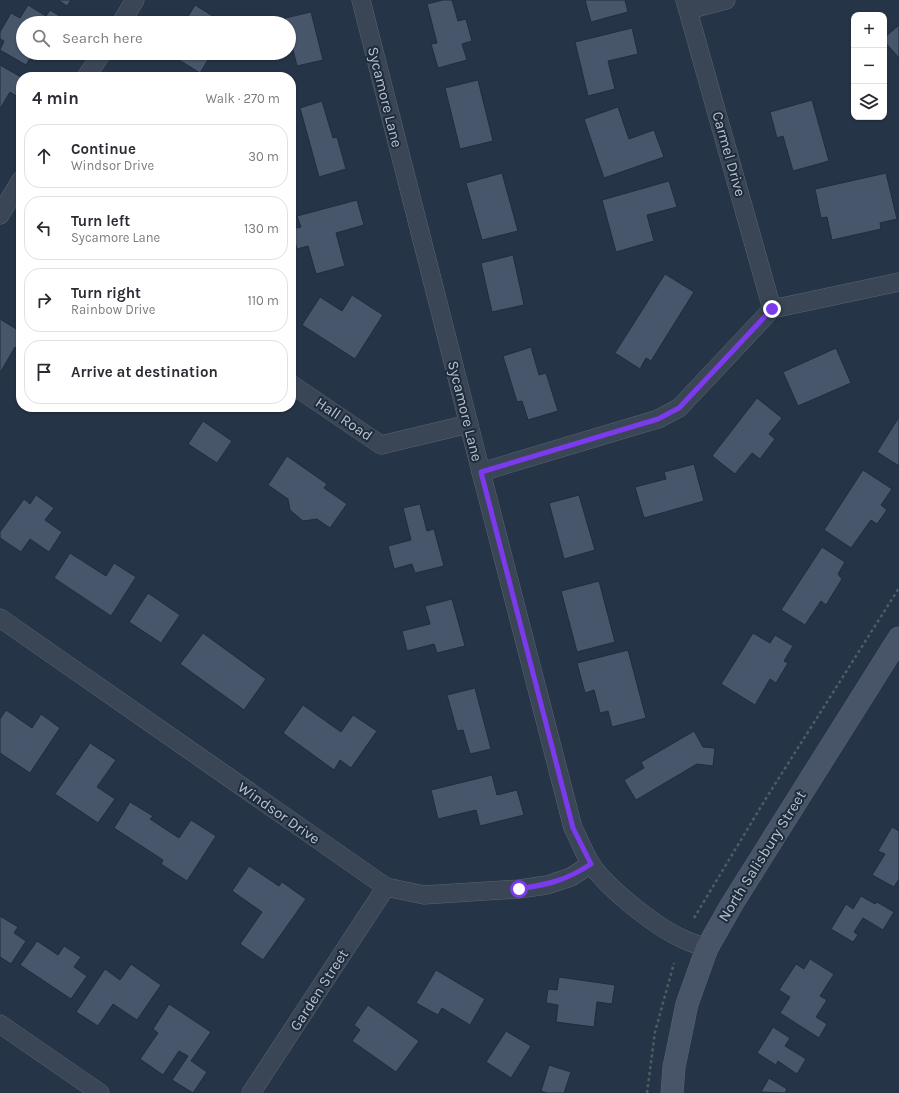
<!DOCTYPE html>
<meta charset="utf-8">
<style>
body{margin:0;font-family:Karla,sans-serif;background:#f7f7f7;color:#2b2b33}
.controls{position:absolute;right:12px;top:12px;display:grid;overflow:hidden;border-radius:8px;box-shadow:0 1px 3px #0004}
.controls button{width:36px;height:36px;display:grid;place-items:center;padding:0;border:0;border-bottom:1px solid #e1e1e2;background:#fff;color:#2b2b33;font:20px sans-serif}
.stop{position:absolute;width:12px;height:12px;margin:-9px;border:3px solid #7c3aed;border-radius:50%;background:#fff}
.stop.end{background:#7c3aed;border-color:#fff;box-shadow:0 1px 4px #0008}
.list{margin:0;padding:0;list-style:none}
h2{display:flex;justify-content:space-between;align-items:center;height:52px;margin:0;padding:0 16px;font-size:17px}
h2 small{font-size:13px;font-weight:400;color:#7c7c81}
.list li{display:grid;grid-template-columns:26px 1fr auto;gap:12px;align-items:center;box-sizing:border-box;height:64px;margin:0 8px 8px;padding:0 8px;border:1px solid #e1e1e2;border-radius:16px}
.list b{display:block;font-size:15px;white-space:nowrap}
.list p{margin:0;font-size:13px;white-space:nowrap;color:#7c7c81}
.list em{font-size:13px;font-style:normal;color:#7c7c81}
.icon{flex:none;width:22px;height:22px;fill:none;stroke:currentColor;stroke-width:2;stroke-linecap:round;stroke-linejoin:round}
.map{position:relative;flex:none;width:899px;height:1093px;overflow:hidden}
.search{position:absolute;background:#fff;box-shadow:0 1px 3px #0004;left:16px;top:16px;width:280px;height:44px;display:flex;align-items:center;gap:10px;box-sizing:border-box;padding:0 14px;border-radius:22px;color:#7c7c81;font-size:15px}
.panel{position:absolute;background:#fff;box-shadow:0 1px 3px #0004;left:16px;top:72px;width:280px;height:340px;border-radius:16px}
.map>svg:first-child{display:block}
.building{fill:#47566a;stroke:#212d3d}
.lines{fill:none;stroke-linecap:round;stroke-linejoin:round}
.street-casing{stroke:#596472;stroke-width:19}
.secondary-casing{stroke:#596472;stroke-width:23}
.path{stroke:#466162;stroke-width:2.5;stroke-dasharray:3 3;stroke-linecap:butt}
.street{stroke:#3a4655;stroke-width:18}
.secondary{stroke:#485568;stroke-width:22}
.route{stroke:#7c3aed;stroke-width:5}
.labels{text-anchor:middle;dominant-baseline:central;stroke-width:4;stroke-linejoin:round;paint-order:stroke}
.street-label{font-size:15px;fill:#b8c1ce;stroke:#1e2b3b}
</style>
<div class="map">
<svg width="899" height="1093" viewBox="0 0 899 1093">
<rect width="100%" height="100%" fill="#253446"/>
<g class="building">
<path d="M58 0H71L67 6Z"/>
<path d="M443 0H452L458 21 466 19 472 41 462 44 467 60 438 68 431 44 437 43 427 4Z"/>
<path d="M585 0H625L628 12 591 22Z"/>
<path d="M28 5 46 16 50 10 66 20 65 23H23V53H33L26 65 0 50 4 41 0 39V32L11 13 20 18Z"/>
<path d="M195 5 219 20 218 23H184Z"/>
<path d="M311 12 323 60 297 66 289 34V23H286L285 18Z"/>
<path d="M899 25V58L884 41V38Z"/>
<path d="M632 28 638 54 608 61 615 89 588 96 575 42Z"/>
<path d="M36 53H47L44 58Z"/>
<path d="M168 53H212L200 73Z"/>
<path d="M0 65 21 77V92L18 97 10 92 0 109Z"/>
<path d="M478 80 493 141 460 149 445 88Z"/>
<path d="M812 100 829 161 793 171 783 136 777 138 770 112Z"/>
<path d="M322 101 333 138 337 137 346 169 319 177 300 108Z"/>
<path d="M618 107 629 139 654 130 664 157 604 178 584 119Z"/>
<path d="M502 173 518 231 482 240 466 183Z"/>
<path d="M886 173 897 219 880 223 881 229 832 240 827 217 821 218 815 189Z"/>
<path d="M669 181 677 207 647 215 654 241 616 252 602 200Z"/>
<path d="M357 200 364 225 336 233 345 266 316 274 308 246 297 249 291 229 301 227 297 216Z"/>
<path d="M513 255 524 305 492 312 481 263Z"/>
<path d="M665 274 694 292 651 361 646 358 640 369 615 353Z"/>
<path d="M21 280V290L17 287Z"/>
<path d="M352 295 383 315 355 359 302 325 320 297 342 311Z"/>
<path d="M0 319 21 332V351L15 347 0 373Z"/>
<path d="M531 347 539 375 546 373 558 411 528 420 522 401 517 402 503 356Z"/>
<path d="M836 348 851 383 798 406 783 372Z"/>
<path d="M757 398 782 418 769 434 775 439 760 459 752 453 735 474 712 456Z"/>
<path d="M899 417V466L877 452Z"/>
<path d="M203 421 232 441 217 463 188 444Z"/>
<path d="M287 456 327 484 324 488 347 504 330 528 317 519 303 521 290 510 288 499 268 485Z"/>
<path d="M694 464 704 501 644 518 635 487 666 479 664 472Z"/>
<path d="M863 470 892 489 881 505 887 510 877 524 871 520 851 548 824 530Z"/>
<path d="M36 495 54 508 45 520 62 532 49 552 30 539 21 552 0 538V532L24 499 30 504Z"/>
<path d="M579 495 595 550 564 559 549 503Z"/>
<path d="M420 504 427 531 434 529 444 566 415 573 412 564 394 569 388 546 411 540 403 508Z"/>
<path d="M822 547 845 562 838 574 842 579 826 605 821 601 805 625 781 610Z"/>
<path d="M70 553 106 576 114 563 136 577 111 616 54 578Z"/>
<path d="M599 581 615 642 577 652 561 591Z"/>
<path d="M148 593 180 615 161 643 129 622Z"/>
<path d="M452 599 465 646 437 653 434 644 407 651 402 631 430 624 425 606Z"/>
<path d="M203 633 266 679 244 710 180 664Z"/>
<path d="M753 633 770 643 775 635 793 646 784 661 788 663 776 683 770 679 755 705 721 684Z"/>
<path d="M628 650 646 718 612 727 608 711 600 713 594 690 585 693 577 663Z"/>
<path d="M475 688 491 749 470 754 463 730 457 731 447 695Z"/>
<path d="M303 705 341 732 353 715 377 731 351 768 340 760 334 770 283 733Z"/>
<path d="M6 710 32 728 41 714 60 728 30 773 0 753V719Z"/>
<path d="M694 731 703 747 715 748 713 766 697 764 636 800 624 780 644 768 641 762Z"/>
<path d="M90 743 116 760 97 787 115 799 98 823 55 794Z"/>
<path d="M492 775 497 795 517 790 524 815 480 826 476 810 438 819 431 790Z"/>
<path d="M130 802 153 816 150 819 179 838 191 820 216 836 187 881 161 864 163 860 114 828Z"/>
<path d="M892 827 899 831V879L894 887 872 875 885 854 878 851Z"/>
<path d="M249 866 279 886 282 882 306 899 263 960 240 944 262 912 232 891Z"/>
<path d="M861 896 875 904 877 902 894 912 883 930 863 918 854 932 858 935 853 942 831 929 846 904 853 909Z"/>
<path d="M0 916 18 927 14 933 26 941 11 964 0 957Z"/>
<path d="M37 941 58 955 64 946 81 957 74 967 87 976 71 999 20 965Z"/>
<path d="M810 959 834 974 820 996 827 1000 816 1017 827 1024 819 1038 780 1013 790 997 779 990 796 964 804 969Z"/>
<path d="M131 964 161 985 137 1020 113 1004 98 1026 76 1012 105 969 120 980Z"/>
<path d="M436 970 485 999 470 1025 442 1008 438 1015 416 1003Z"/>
<path d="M559 977 615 985 612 1004 597 1002 594 1027 556 1022 558 1005 546 1003 548 989 557 990Z"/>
<path d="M169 1004 211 1032 191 1061 207 1072 193 1093 172 1080 188 1056 179 1051 163 1075 140 1059 158 1033 153 1029Z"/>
<path d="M368 1005 419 1041 396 1072 352 1041 360 1030 354 1025Z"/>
<path d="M773 1027 790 1038 785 1046 806 1059 797 1074 778 1061 776 1065 757 1053Z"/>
<path d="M506 1031 531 1046 511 1078 486 1062Z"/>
<path d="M549 1065 571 1072 564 1093H547L541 1091Z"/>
<path d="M769 1078 787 1089 785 1093 761 1092Z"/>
</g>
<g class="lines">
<defs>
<g id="street">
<path d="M361 0 481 472 573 828C579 839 584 853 591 864 608 889 656 927 683 939 691 943 699 945 707 948"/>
<path d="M685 0 772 309"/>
<path d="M688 10 726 0"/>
<path d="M121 23 135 0"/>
<path d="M86 77 102 53"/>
<path d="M0 215 21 180"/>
<path d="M291 384 381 445 469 424"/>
<path d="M481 472 658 419 679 408 772 309 899 282"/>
<path d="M0 618 386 887 424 895 519 889 547 885 571 877 591 864"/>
<path d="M0 1024 100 1093"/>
<path d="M251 1093 386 887"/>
</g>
<path id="secondary" d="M672 1093 674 1067 687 1004 707 948 732 904 899 638"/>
</defs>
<use href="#street" class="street-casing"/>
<use href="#secondary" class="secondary-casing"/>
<g class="path">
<path d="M694 918 765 800 899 588"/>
<path d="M647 1093 655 1032 674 963"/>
</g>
<use href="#street" class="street"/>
<use href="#secondary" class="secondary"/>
</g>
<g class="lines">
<path class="route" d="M519 889C549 884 565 881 591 864L573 828 481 472 658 419 679 408 772 309"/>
</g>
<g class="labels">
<g class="street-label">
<text transform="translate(385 97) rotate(76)">Sycamore Lane</text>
<text transform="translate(729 154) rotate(74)">Carmel Drive</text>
<text transform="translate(465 411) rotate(76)">Sycamore Lane</text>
<text transform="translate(344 419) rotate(34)">Hall Road</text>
<text transform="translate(279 813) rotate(35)">Windsor Drive</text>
<text transform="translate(762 856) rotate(-58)">North Salisbury Street</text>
<text transform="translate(319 990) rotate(-57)">Garden Street</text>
</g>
</g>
</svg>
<div class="controls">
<button>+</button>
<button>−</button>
<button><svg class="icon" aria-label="layers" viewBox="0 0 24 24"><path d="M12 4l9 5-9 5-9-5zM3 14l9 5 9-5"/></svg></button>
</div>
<div class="stop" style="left:519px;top:889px"></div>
<div class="stop end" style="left:772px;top:309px"></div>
<div class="search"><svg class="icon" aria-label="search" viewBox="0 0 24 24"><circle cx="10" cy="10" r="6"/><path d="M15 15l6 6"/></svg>Search here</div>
<section class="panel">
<h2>4 min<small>Walk · 270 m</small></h2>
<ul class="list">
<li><svg class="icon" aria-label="ahead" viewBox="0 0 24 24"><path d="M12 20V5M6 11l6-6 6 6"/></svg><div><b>Continue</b><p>Windsor Drive</p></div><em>30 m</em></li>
<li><svg class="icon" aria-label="left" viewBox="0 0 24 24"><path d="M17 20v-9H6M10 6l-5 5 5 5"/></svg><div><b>Turn left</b><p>Sycamore Lane</p></div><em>130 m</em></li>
<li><svg class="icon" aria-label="right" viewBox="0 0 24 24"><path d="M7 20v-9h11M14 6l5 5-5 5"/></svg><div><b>Turn right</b><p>Rainbow Drive</p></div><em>110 m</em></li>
<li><svg class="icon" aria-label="arrive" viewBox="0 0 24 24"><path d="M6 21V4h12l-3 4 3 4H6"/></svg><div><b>Arrive at destination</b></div></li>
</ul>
</section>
</div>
